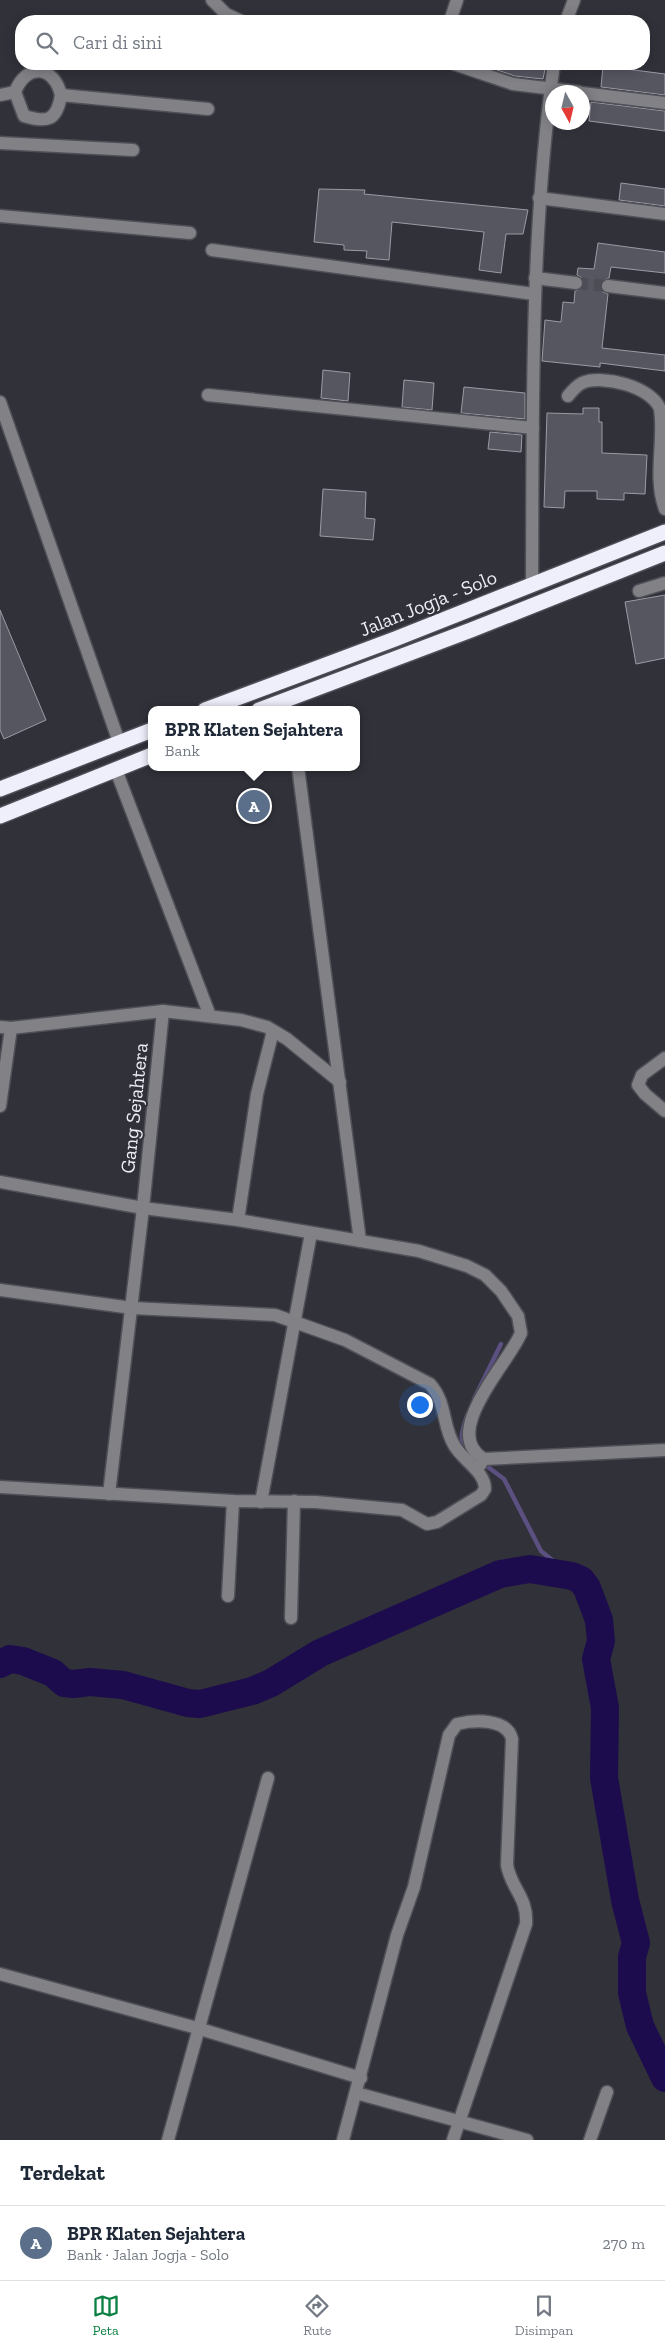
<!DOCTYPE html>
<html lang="id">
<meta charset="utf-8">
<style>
body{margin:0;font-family:"Zilla Slab",serif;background:#f2f2f3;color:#1f2937}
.compass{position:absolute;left:545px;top:85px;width:45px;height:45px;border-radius:50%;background:#fff;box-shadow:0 2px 12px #0003;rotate:172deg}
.you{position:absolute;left:419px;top:1404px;width:18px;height:18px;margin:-12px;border:4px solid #fff;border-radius:50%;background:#1a73e8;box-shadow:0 0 0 8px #1a73e833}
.badge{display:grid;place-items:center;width:32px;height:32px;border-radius:50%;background:#0b8043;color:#fff;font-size:16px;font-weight:700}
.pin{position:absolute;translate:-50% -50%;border:2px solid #fff;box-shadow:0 1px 5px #0006}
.popup{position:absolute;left:148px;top:706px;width:212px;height:65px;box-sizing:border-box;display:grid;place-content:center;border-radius:10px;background:#fff;filter:drop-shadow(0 1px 4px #0005);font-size:16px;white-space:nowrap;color:#747a83}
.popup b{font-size:19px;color:#1f2937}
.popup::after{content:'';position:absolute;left:50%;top:100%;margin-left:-10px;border:10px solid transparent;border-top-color:#fff}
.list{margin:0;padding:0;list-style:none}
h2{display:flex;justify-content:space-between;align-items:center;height:65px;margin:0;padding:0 20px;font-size:21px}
h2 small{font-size:16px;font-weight:400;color:#747a83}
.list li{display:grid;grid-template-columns:32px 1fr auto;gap:15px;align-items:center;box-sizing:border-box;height:75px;padding:0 20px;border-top:1px solid #e0e1e3}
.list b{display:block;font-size:19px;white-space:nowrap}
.list p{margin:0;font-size:16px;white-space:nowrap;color:#747a83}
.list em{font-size:16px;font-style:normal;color:#747a83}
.icon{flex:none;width:28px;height:28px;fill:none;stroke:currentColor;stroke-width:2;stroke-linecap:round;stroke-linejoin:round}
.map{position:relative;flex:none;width:665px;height:2140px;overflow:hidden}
.search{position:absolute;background:#fff;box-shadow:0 2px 12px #0003;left:15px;right:15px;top:15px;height:55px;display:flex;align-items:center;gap:12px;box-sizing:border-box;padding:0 18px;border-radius:20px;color:#747a83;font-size:19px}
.sheet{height:140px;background:#fff}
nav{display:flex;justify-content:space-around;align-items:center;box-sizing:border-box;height:70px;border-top:1px solid #e0e1e3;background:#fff;font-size:14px;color:#747a83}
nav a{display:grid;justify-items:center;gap:2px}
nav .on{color:#0b8043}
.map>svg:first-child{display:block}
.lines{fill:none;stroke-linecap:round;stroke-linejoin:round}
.stream{stroke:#5b507f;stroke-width:4.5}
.river{stroke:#1c0c4d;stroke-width:28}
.building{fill:#565661;stroke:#9b9ba6}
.minor-tunnel{stroke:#4d4d56;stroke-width:12;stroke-dasharray:12 6;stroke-linecap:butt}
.minor-casing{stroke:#4f4f58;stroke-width:15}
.highway-casing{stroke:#4f4f58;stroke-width:18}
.minor{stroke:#818186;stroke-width:12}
.highway{stroke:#efeffc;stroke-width:15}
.labels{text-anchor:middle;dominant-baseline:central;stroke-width:4;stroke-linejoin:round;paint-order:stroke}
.street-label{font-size:20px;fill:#edeef4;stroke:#31313a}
</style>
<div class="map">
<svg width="665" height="2140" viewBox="0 0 665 2140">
<rect width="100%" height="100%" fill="#31313a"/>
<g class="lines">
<g class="stream">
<path d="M474 1399 501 1344"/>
<path d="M468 1413C461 1432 456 1445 475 1458"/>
<path d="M484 1464 504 1479 541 1551 572 1576"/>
</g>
<path class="river" d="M0 1664 10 1659 23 1661 53 1673 64 1683 73 1684 90 1682 123 1685 188 1703 200 1704 252 1691 271 1683 320 1653 500 1574 530 1569 572 1576 581 1580 587 1588 599 1620 601 1641 596 1659 605 1708 604 1778 625 1900 636 1943 632 1957V1993L640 2026 665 2078"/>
</g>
<g class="building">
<path d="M479 64H546L543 79 515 76Z"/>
<path d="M603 66 665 74V95L601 87Z"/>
<path d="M591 102 665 111V131L589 121Z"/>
<path d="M621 183 665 189V206L619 200Z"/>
<path d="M319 189 365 190 364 194 528 210 523 234H506L501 273 479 270 484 232 392 222 389 260 366 258 367 251 344 250V245L314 242Z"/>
<path d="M598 243 665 252V273L611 267 609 278 602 281 600 286 603 292 608 294 602 348 665 355V371L600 363V367L542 361 545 320 561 322 563 302 574 303 575 291 582 288 584 284 581 277 577 275 578 268 594 269Z"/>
<path d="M323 370 350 373 348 401 321 398Z"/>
<path d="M404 380 434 383 432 410 402 407Z"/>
<path d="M464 387 525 393V419L461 413Z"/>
<path d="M583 408H599V422H602V453L647 455 645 494 624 493V500L597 499V491H565L564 508 544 507 547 413 583 414Z"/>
<path d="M490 432 522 435 521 452 488 449Z"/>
<path d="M323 489 366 492 365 518 375 519 373 540 320 536Z"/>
<path d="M665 595V658L636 664 625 602Z"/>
<path d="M0 610 46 720 4 739 0 730Z"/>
</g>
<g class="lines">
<path class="minor-tunnel" d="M576 283 608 286"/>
<defs>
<g id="minor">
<path d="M212 0 226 14 241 21"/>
<path d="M450 21 457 0"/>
<path d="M566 21 574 0"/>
<path d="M454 64 513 84 579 92"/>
<path d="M15 92C26 63 54 65 61 95"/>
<path d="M582 93 665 103"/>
<path d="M0 95 15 92 24 116C47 123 57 121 61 95L208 109"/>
<path d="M0 143 133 150"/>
<path d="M539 198 665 214"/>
<path d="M0 216 190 233"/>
<path d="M212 250 534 294"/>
<path d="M535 278 576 283"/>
<path d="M608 286 665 293"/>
<path d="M208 395 533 428"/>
<path d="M568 396C572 391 576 386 582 383 603 374 652 387 660 409 665 441 653 477 665 509"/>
<path d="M0 402 119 742"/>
<path d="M532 584C533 410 530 236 554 64"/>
<path d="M639 591 665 583"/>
<path d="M298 767 360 1241"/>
<path d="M116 770 210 1016"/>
<path d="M0 1027 11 1028 163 1011 241 1020 267 1027 287 1039 340 1082"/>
<path d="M665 1058 642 1075 638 1085 645 1094 665 1111"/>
<path d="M0 1106 11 1028"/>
<path d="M0 1182 143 1208 238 1220 419 1251 467 1266 485 1275 501 1291 518 1316 521 1333C509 1363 439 1433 484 1459"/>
<path d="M238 1220 257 1094 273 1031"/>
<path d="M0 1290 132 1308 275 1315 345 1340 430 1384C447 1403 442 1425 454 1445 462 1460 485 1471 485 1489L481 1495 437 1522 427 1524 402 1510 316 1502 233 1501 0 1487"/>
<path d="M480 1465 484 1459 665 1450"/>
<path d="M109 1494 143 1208 163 1011"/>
<path d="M261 1502 311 1233"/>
<path d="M228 1596 233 1501"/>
<path d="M291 1618 294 1501"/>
<path d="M0 1974 197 2028 361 2078"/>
<path d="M356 2093 527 2140"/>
<path d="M168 2140 268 1778"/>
<path d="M343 2140 397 1935 414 1887 449 1735 457 1724C474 1720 507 1718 512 1739L507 1865C511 1889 528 1897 526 1924L453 2140"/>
<path d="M590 2140 607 2092"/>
</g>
<g id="highway">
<path d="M205 710 395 639 665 532"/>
<path d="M259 710 471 630 665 553"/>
<path d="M0 789 152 730"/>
<path d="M0 816 152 755"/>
</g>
</defs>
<use href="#minor" class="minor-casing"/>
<use href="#highway" class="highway-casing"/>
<use href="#minor" class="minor"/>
<use href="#highway" class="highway"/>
</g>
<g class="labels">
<g class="street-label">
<text transform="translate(428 603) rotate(-22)">Jalan Jogja - Solo</text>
<text transform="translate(134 1108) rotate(-84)">Gang Sejahtera</text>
</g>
</g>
</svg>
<svg class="compass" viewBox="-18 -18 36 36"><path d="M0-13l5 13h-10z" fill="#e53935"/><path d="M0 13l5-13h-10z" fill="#747a83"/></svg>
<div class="you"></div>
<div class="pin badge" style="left:254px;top:806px;background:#5c6f8a">A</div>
<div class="popup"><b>BPR Klaten Sejahtera</b>Bank</div>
<div class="search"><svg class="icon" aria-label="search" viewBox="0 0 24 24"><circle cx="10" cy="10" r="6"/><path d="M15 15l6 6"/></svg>Cari di sini</div>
</div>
<section class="sheet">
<h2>Terdekat<small></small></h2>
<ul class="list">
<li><span class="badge" style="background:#5c6f8a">A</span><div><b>BPR Klaten Sejahtera</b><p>Bank · Jalan Jogja - Solo</p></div><em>270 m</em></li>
</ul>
</section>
<nav>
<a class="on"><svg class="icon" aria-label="map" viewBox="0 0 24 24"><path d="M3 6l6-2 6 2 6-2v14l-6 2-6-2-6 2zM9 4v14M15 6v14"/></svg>Peta</a>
<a><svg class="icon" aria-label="directions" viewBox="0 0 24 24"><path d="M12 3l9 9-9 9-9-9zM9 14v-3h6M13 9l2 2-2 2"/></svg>Rute</a>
<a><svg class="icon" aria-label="saved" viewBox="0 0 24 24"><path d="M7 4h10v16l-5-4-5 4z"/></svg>Disimpan</a>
</nav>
